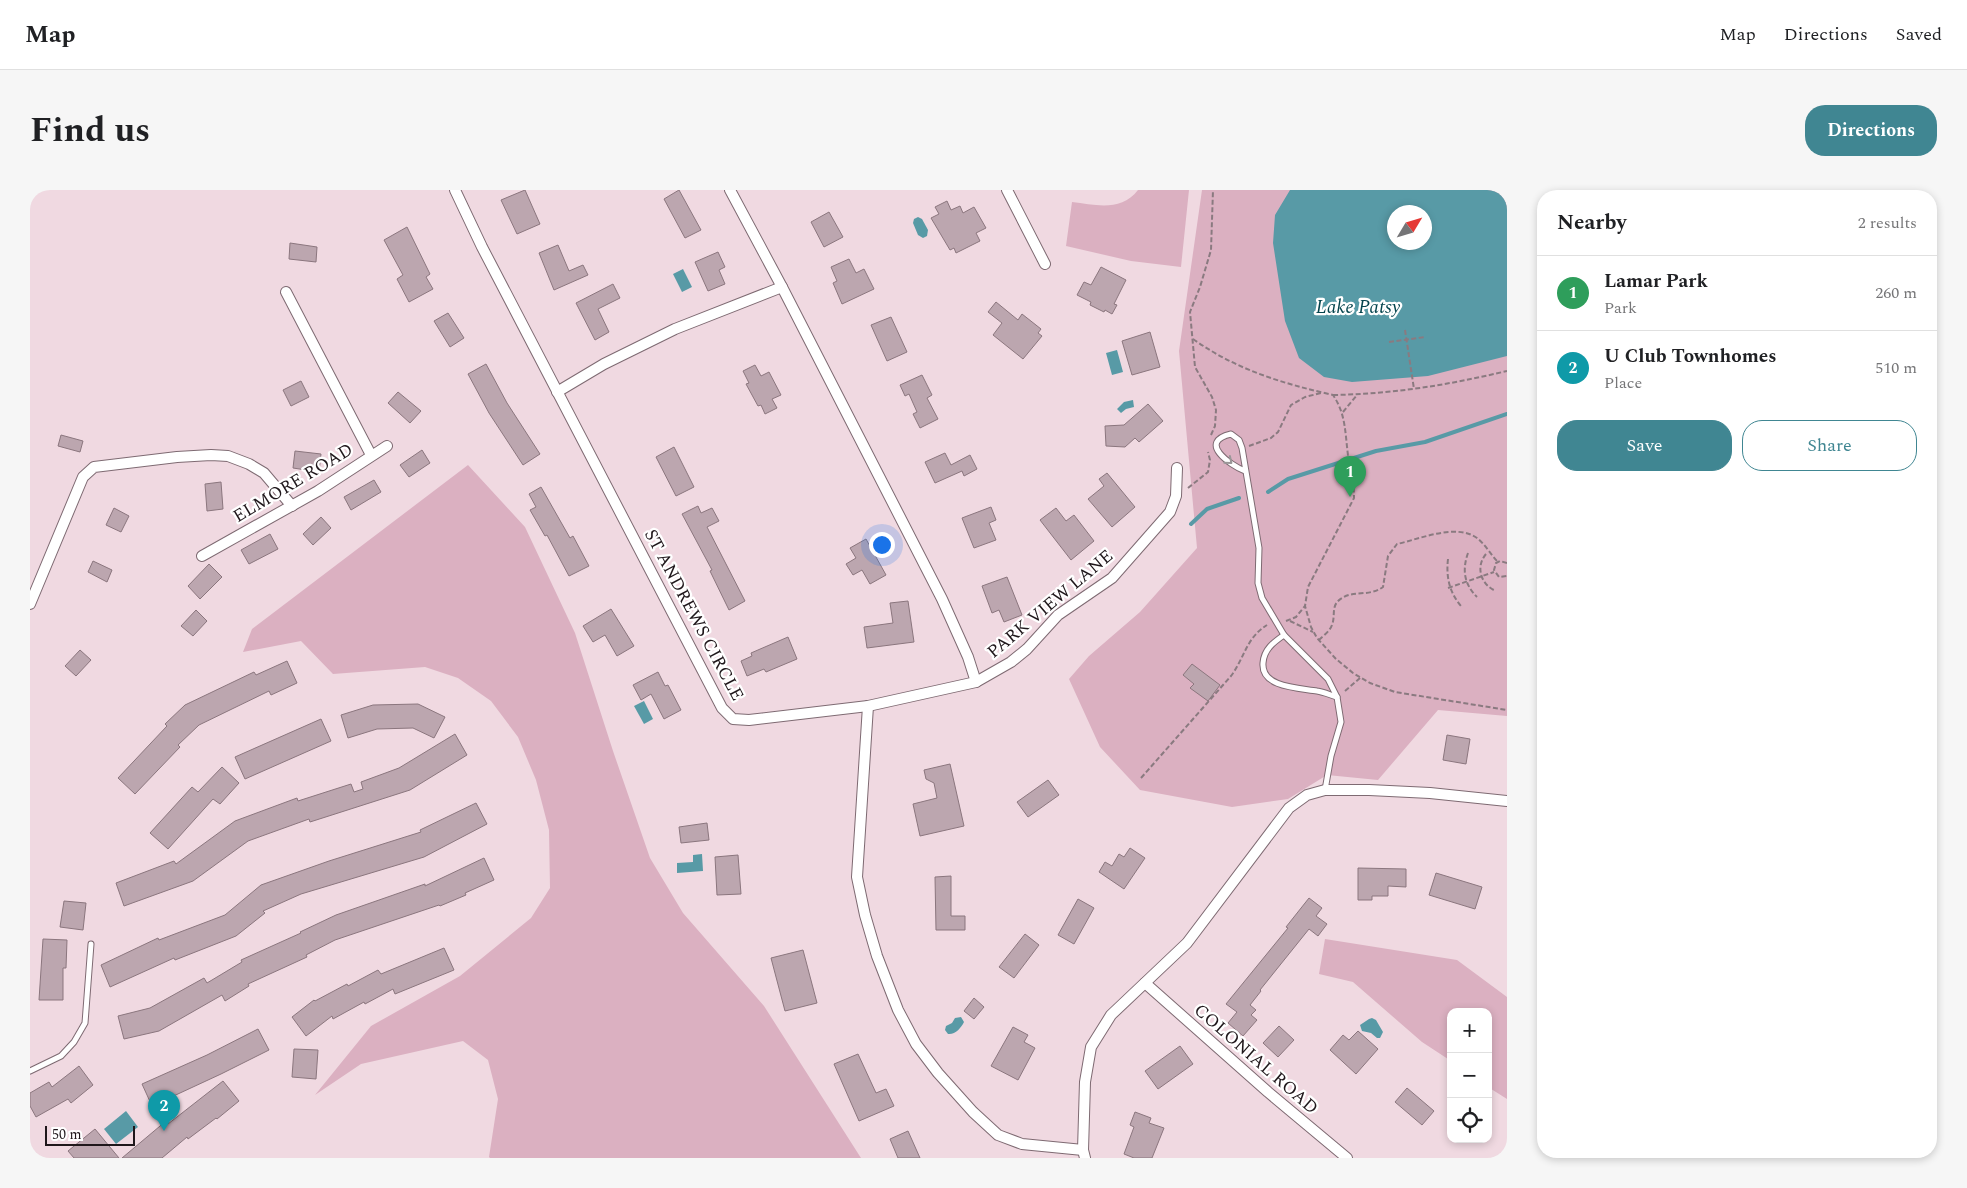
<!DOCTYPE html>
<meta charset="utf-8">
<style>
body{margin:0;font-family:Spectral,serif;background:#f6f6f6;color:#202124}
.controls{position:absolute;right:15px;bottom:15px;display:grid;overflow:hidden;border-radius:10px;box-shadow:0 2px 8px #0003}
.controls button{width:45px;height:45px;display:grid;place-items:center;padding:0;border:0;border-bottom:1px solid #e0e0e0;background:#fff;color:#202124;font:25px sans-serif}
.compass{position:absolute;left:1357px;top:15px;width:45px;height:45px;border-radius:50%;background:#fff;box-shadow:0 2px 8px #0003;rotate:52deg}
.scale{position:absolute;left:15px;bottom:12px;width:90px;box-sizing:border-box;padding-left:5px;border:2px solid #1f171b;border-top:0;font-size:14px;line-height:18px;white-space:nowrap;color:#1f171b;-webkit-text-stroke:4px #fff;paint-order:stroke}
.you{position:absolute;left:851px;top:354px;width:18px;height:18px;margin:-12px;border:4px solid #fff;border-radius:50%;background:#1a73e8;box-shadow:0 0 0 8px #1a73e833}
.badge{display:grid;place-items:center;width:32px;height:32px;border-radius:50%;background:#408692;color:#fff;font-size:16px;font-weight:700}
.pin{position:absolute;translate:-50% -41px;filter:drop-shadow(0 1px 2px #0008)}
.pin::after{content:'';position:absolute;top:26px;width:18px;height:15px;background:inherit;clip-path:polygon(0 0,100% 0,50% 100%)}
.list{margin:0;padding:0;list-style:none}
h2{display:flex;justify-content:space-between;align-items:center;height:65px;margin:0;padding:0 20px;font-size:21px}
h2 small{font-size:16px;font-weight:400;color:#757577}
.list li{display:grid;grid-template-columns:32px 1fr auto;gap:15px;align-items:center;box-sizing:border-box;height:75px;padding:0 20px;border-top:1px solid #e0e0e0}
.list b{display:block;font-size:19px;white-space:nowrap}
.list p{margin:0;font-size:16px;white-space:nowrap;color:#757577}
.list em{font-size:16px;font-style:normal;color:#757577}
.actions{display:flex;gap:10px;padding:15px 20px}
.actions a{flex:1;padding:11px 0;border:1px solid #408692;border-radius:20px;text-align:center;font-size:18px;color:#408692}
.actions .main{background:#408692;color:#fff}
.icon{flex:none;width:28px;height:28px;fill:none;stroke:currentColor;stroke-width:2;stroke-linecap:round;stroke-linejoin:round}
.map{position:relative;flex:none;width:1477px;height:968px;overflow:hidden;border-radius:20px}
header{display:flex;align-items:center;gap:30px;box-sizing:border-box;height:70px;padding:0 25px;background:#fff;border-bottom:1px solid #e0e0e0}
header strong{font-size:24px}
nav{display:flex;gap:28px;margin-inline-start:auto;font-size:18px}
.intro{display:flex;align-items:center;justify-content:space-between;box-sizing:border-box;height:120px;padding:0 30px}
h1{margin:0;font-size:35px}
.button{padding:12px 22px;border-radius:20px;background:#408692;color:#fff;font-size:18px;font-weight:700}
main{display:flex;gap:30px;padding:0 30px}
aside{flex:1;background:#fff;border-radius:20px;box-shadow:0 2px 8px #0003}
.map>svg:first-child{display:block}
.green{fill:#dbb0c1;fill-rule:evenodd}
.water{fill:#589aa6;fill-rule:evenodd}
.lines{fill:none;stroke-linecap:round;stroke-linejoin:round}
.stream{stroke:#589aa6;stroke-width:4}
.building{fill:#bca6af;stroke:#8b767e}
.lane-casing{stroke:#7e6a72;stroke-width:7}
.street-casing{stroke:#7e6a72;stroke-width:12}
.path{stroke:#8a7a80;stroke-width:2;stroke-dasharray:5 2.5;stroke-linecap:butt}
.lane{stroke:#fff;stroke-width:5}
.street{stroke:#fff;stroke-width:10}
.oneway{stroke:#9a9798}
.labels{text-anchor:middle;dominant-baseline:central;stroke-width:4.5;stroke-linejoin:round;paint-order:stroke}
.street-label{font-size:18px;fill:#1f171b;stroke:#fff}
.water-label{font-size:19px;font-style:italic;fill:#04444d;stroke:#fff}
</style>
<header>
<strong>Map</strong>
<nav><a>Map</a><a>Directions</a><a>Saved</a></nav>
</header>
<div class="intro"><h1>Find us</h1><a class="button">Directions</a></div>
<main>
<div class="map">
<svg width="1477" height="968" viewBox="0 0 1477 968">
<rect width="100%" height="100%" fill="#f0d9e1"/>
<g class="green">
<path d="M1108 0H1159L1151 77 1101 71 1036 56 1042 12C1066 15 1091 22 1108 0Z"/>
<path d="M1172 0H1477V526L1408 520 1348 590 1297 585 1258 609 1202 617 1110 600 1070 557 1039 489 1059 466 1110 422 1167 358 1149 161ZM1364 22H1394V52H1364Z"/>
<path d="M438 275 495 337 545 443 583 561 620 668 653 723 734 816 831 968H460L459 967 468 909 458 870 433 851 331 874 285 905 341 836 430 786 501 728 520 698 519 640 506 590 488 547 461 511 428 488 395 477 303 484 271 451 213 462 222 439Z"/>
<path d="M1295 749 1427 770 1477 807V909L1458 897V822H1421V871L1392 852 1323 792 1289 784Z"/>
</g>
<g class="water">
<path d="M1260 0H1477V166L1398 186 1322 192 1294 187 1269 168 1255 131 1243 53 1245 25ZM1364 22H1394V52H1364Z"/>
<path d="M888 27 892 29 898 40 897 46 893 48 888 45 883 33 884 29Z"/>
<path d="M653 79 662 97 652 102 643 84Z"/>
<path d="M1087 160 1093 182 1082 185 1076 163Z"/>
<path d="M1103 210 1104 217 1096 219 1091 223 1087 219 1094 212Z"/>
<path d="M614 511 623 529 614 534 604 516Z"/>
<path d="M672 664 673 681 647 683V673L663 672V665Z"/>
<path d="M931 827 934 832C931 838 925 845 918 844L915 840 916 836 922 833 925 828Z"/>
<path d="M1342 828 1346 830 1353 842 1350 848H1347L1341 843 1332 841 1330 835 1339 829Z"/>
<path d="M96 921 108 937 86 954 74 939Z"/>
</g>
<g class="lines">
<g class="stream">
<path d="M1238 302 1258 289 1346 261 1395 252 1477 224"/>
<path d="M1161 334 1177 319 1209 308"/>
</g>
</g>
<g class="building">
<path d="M495 0 510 34 487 44 471 10Z"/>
<path d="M649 0 671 40 655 48 634 9Z"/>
<path d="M917 11 921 20 930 16 933 23 944 17 956 38 946 43 950 51 926 63 924 58 920 60 901 28 909 24 905 17Z"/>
<path d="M799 22 813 47 794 57 781 32Z"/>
<path d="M377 37 400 84 396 87 403 99 379 112 367 89 373 85 354 50Z"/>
<path d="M260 53 287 57 286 72 259 69Z"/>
<path d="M528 55 539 81 553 75 558 85 524 100 509 63Z"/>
<path d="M688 62 695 77 689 80 695 94 678 101 665 72Z"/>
<path d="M819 69 826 83 834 79 844 99 812 114 803 93 807 91 801 77Z"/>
<path d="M1071 77 1096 90 1084 114 1087 115 1082 124 1075 120 1074 122 1060 115 1061 112 1047 105 1054 92 1061 95Z"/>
<path d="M583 94 590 108 568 119 579 142 565 150 546 113Z"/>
<path d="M966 112 988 130 992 124 1011 139 1008 143 1012 146 993 169 963 145 972 133 958 122Z"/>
<path d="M418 123 434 148 420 157 404 131Z"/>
<path d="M861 127 877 162 857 171 841 135Z"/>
<path d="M1120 142 1130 177 1102 185 1092 151Z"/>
<path d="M456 174 477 213 510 264 493 275 459 223 438 184Z"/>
<path d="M725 175 731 186 739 182 751 205 742 209 747 218 735 224 731 215 728 216 716 194 719 193 713 181Z"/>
<path d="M892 185 902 205 897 208 908 229 890 238 883 224 887 222 879 204 875 206 870 195Z"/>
<path d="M271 191 279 207 261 216 253 200Z"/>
<path d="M368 202 391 221 380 233 358 213Z"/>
<path d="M1118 214 1133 231 1109 252 1105 248 1095 257 1076 256 1075 236 1094 235Z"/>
<path d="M31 245 53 251 50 262 28 256Z"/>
<path d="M644 257 664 297 646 306 626 267Z"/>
<path d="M392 260 400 273 379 287 370 275Z"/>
<path d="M265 261 291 264 289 282 263 278Z"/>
<path d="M915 263 921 275 940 265 947 279 934 286 932 281 905 293 895 272Z"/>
<path d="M1077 283 1105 317 1082 337 1058 309 1074 296 1069 289Z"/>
<path d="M344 290 351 302 321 320 314 307Z"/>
<path d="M191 292 193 319 177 321 175 294Z"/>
<path d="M511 297 540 348 543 346 559 376 539 386 517 345 515 346 500 320 506 317 499 304Z"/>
<path d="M668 316 671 323 682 318 689 331 677 337 715 411 699 420 680 381 682 380 652 324Z"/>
<path d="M961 317 966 330 959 333 966 350 944 358 932 328Z"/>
<path d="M84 318 99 326 91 342 76 335Z"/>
<path d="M1026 318 1036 331 1044 325 1064 351 1041 370 1010 330Z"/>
<path d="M291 327 301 338 283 355 273 344Z"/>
<path d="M240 344 248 359 219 374 211 360Z"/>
<path d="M836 349 856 385 840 394 832 380 823 385 816 374 826 368 820 358Z"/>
<path d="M63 371 82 380 77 392 58 382Z"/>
<path d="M179 374 192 387 170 409 158 396Z"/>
<path d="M977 387 992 425 974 432 969 420 962 423 952 396Z"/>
<path d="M878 411 884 452 837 458 834 437 863 433 860 413Z"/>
<path d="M581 419 604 456 587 466 575 445 563 452 553 436Z"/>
<path d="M166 420 177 431 163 446 151 436Z"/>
<path d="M758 447 767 469 736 482 734 479 717 486 711 471 722 466 721 463Z"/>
<path d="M50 460 61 470 46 486 35 476Z"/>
<path d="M257 471 267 493 241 505 239 501 169 535 148 555 150 557 105 604 88 588 137 536 135 534 155 515 224 482 226 485Z"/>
<path d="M1162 474 1190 495 1178 511 1160 498 1164 494 1153 485Z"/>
<path d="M628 482 635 496 638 495 651 520 634 529 621 504 611 510 603 495Z"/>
<path d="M388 514 415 527 404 548 383 538 347 539 318 548 311 525 343 515Z"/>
<path d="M291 529 301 551 215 589 205 567Z"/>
<path d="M425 544 437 565 380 600 280 632 279 629 218 651 163 691 94 716 86 693 144 671 146 674 205 631 267 608 268 611 321 594 324 602 333 599 331 592 369 578Z"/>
<path d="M1417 545 1440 549 1436 574 1413 570Z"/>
<path d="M920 574 934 636 890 646 883 614 907 608 904 593 896 589 894 580Z"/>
<path d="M192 577 209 593 190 614 183 609 138 659 120 643 162 597 168 602Z"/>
<path d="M1018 590 1029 605 998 627 987 612Z"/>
<path d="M446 613 457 634 394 667 271 704 233 721 235 723 206 746 145 770 144 768 80 797 71 775 128 748 129 750 195 725 231 695 299 671 391 642 390 640Z"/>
<path d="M677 633 679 650 651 653 649 637Z"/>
<path d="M1100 658 1115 668 1094 699 1069 682 1075 672 1082 676 1089 664 1094 667Z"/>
<path d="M708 665 711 704 687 705 685 667Z"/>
<path d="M454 668 464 690 435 703 436 705 410 716 409 715 305 750 276 765 277 767 218 794 219 796 195 811 192 805 129 841 94 849 88 826 120 818 174 788 177 793 212 772 211 770 271 743 270 742 306 725 395 694V696Z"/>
<path d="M1328 678 1376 679V697L1358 696V706H1342V710H1328Z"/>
<path d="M1406 683 1452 697 1445 719 1399 705Z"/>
<path d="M921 686V726H935V740H906L905 687Z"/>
<path d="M1279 708 1292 718 1286 726 1297 734 1288 746 1279 739 1230 800 1231 801 1220 815 1226 820 1221 825 1227 830 1213 846 1198 833 1207 822 1196 814 1258 738 1256 737Z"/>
<path d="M1048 709 1064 718 1044 754 1028 745Z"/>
<path d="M34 711 56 713 53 740 30 737Z"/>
<path d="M995 744 1009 755 984 788 969 777Z"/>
<path d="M13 749 37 750 36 778H33V810H9Z"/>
<path d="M414 758 424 780 365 804 363 799 335 814 334 812 303 829 302 826 276 846 262 827 284 810 285 811 317 794 318 796 348 780 351 784Z"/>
<path d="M773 760 787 813 755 821 741 768Z"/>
<path d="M944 808 954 817 944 829 934 821Z"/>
<path d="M1249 836 1264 850 1248 867 1233 853Z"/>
<path d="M983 837 998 845 994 852 1005 858 988 890 961 876Z"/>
<path d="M228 839 239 860 191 884 122 916 112 894 177 865Z"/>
<path d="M1328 841 1348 859 1326 884 1300 860 1313 845 1319 850Z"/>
<path d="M1150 856 1163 874 1128 899 1115 881Z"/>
<path d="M264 859 288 860 286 889 262 887Z"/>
<path d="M828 864 846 903 856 899 864 916 829 931 804 874Z"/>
<path d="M49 876 63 895 41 913 38 909 6 927 0 916V903L19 892 22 897Z"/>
<path d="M193 891 209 911 187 929 186 928 158 949 157 947 132 968H92L136 931 138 934Z"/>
<path d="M1377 898 1404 921 1392 935 1365 912Z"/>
<path d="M1105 922 1121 928 1119 933 1134 938 1122 968H1104L1094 964 1104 937 1100 935Z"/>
<path d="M65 939 89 968H44L38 961Z"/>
<path d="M878 941 890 968H868L860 949Z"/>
</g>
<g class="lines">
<defs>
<g id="lane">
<path d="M1215 281C1200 275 1167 252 1201 244L1209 250 1212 258 1229 358 1228 393 1232 408 1254 445 1298 489 1307 507 1311 532 1301 566 1295 600"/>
<path d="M1254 445C1244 452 1234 459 1233 473 1231 498 1270 498 1287 501 1294 502 1300 505 1307 507"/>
<path d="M0 881 31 866 44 852 55 833 61 754"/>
</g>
<g id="street">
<path d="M425 0 452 57 692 518 703 529 719 530 838 516 946 492 938 467 912 409 752 97 700 0"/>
<path d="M977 0 1015 74"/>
<path d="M256 102 341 265"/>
<path d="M527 202 574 174 645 139 752 97"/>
<path d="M172 366 288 301 357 256"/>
<path d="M0 414 53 287 64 277 147 267 181 265 198 266 219 274 234 283 262 316"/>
<path d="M946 492 981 472 997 459 1028 425 1082 388 1140 322 1146 306 1147 278"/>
<path d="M838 516 827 687 835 725 847 766 868 820 886 854 908 883 943 922 968 945 992 954 1053 960"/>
<path d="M1115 793 1238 902 1317 968"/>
<path d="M1055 968 1053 960 1055 892 1061 857 1081 825 1157 753 1259 618 1277 605 1295 600H1339L1400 603 1477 611"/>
</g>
</defs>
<use href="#lane" class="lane-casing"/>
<use href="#street" class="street-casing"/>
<g class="path">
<path d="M1375 140 1384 199"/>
<path d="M1163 149C1207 180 1251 193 1303 205 1316 224 1315 243 1318 265 1321 280 1324 293 1324 308L1278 397 1275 416 1281 437 1287 448 1306 469 1323 483 1340 493 1365 502 1477 520"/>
<path d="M1359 152 1395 147"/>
<path d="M1303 205C1363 204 1418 195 1477 181"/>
<path d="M1313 222 1327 205"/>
<path d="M1181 245 1185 236 1186 220 1182 207 1165 177 1160 122 1170 97 1181 60 1183 0"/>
<path d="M1219 256 1241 248 1248 242 1261 215 1275 207 1291 203"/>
<path d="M1158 298 1178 282 1180 270 1178 262"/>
<path d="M1438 363C1432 380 1434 394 1447 407"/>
<path d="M1456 364C1445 377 1451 395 1466 401"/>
<path d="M1418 369C1416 386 1419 402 1431 416"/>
<path d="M1477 373 1470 371 1466 373 1464 380 1469 387 1477 386"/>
<path d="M1418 398 1464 382"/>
<path d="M1256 431 1266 427 1275 416"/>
<path d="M1260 431 1283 442"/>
<path d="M1289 450C1293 446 1300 441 1302 435 1306 425 1300 415 1312 408 1324 400 1339 407 1353 397L1358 366 1367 354C1390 349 1426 333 1447 348 1455 354 1461 365 1468 372"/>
<path d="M1315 501 1330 488"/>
<path d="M1111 588 1201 486C1215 467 1216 448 1237 435"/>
</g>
<use href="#lane" class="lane"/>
<use href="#street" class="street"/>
</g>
<defs><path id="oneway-chevron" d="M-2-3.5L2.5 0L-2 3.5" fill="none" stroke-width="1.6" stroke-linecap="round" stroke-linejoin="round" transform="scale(1.25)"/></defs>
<use class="oneway" href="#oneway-chevron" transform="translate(1199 271) rotate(40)"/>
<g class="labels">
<g class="street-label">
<text transform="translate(263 293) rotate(-31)">ELMORE ROAD</text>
<text transform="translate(1020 414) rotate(-40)">PARK VIEW LANE</text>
<text transform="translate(664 425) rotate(62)">ST ANDREWS CIRCLE</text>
<text transform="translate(1226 869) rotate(41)">COLONIAL ROAD</text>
</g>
<g class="water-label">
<text x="1328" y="117">Lake Patsy</text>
</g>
</g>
</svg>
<div class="controls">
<button>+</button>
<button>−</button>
<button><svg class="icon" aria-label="locate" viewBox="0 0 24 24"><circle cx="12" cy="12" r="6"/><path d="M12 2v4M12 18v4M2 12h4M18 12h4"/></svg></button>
</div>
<svg class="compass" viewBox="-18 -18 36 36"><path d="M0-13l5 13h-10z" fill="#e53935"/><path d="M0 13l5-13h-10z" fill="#757577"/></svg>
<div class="scale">50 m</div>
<div class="you"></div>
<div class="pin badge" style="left:1320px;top:307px;background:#2e9e5b">1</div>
<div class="pin badge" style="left:134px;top:941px;background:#0f9aa8">2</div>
</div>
<aside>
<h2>Nearby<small>2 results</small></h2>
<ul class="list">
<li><span class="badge" style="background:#2e9e5b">1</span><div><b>Lamar Park</b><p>Park</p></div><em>260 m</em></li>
<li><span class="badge" style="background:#0f9aa8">2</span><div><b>U Club Townhomes</b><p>Place</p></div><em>510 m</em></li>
</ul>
<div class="actions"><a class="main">Save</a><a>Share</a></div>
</aside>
</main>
